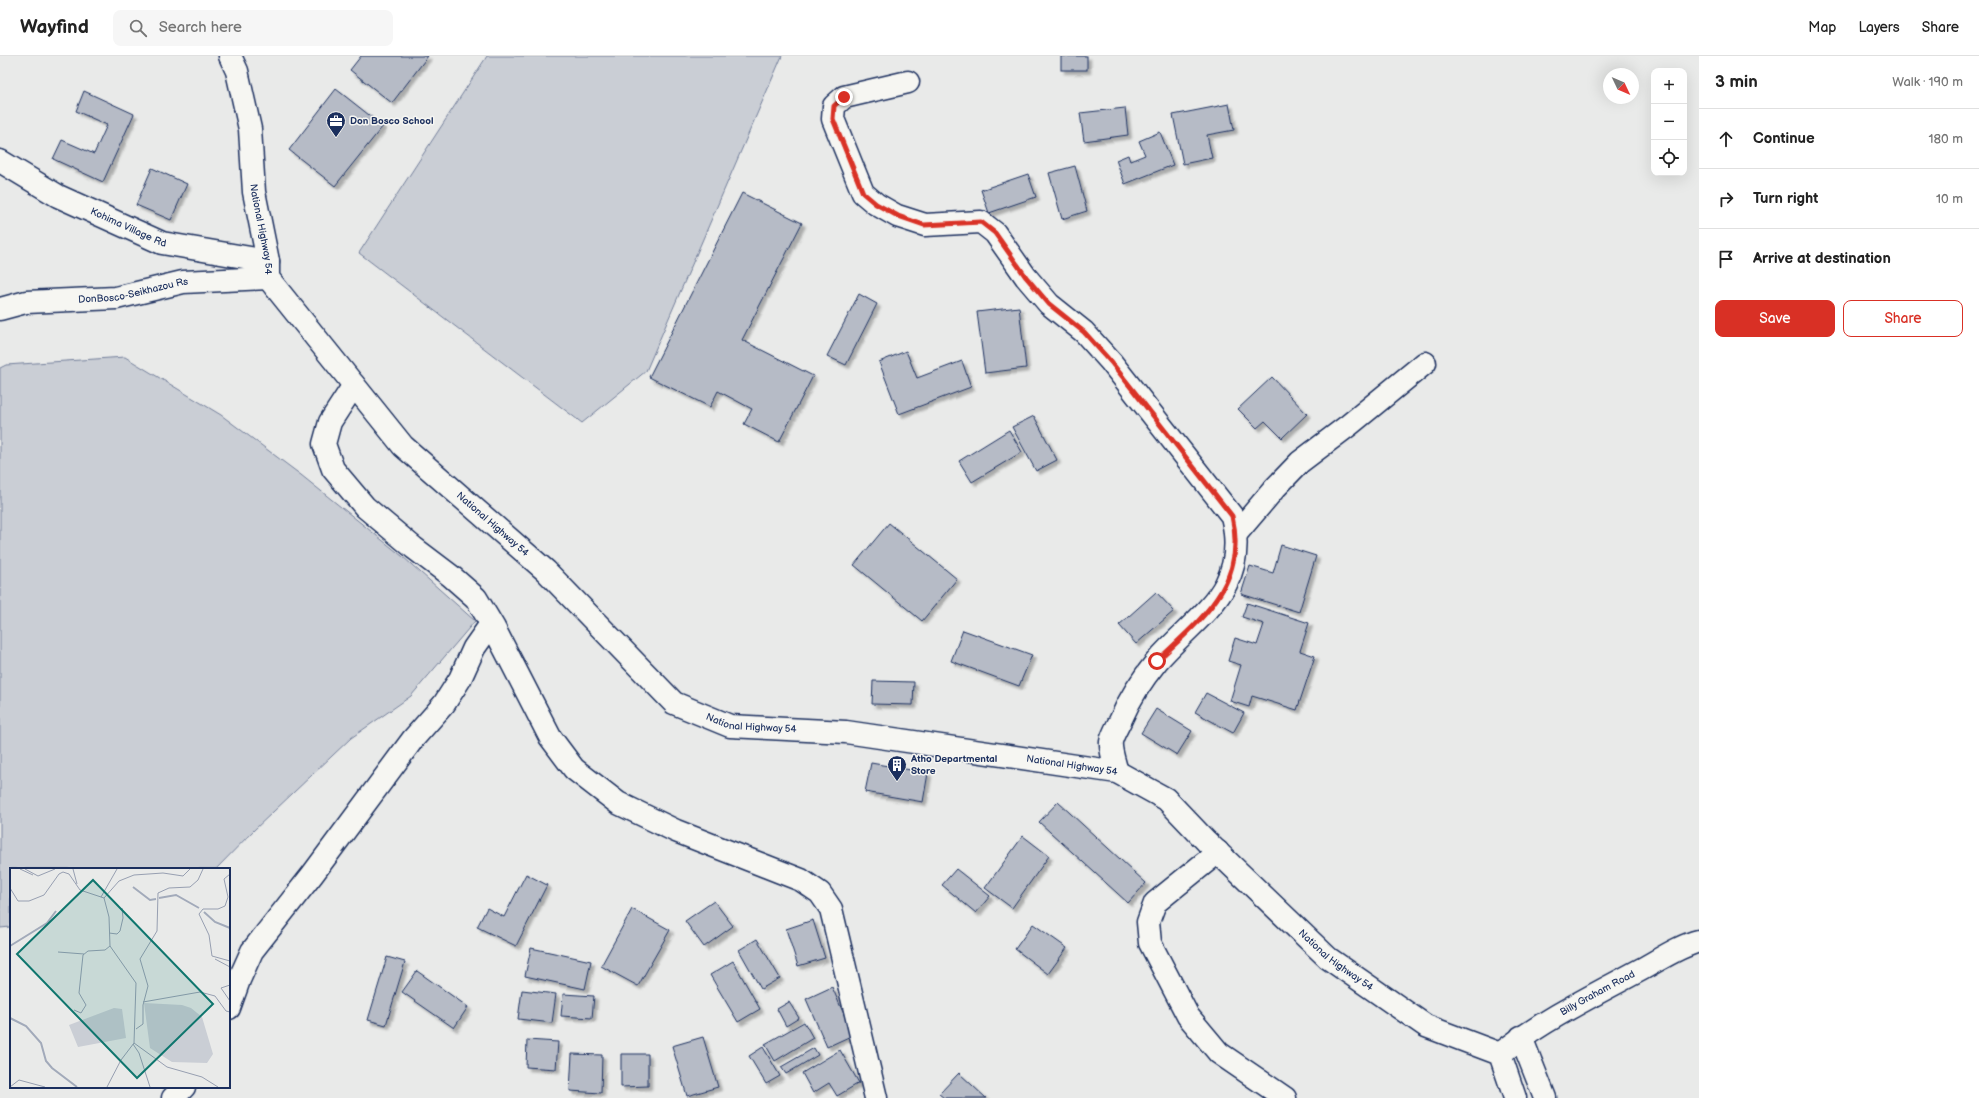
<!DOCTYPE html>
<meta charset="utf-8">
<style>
body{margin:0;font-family:"Balsamiq Sans",sans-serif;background:#f6f6f6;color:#222}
.controls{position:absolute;right:12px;top:12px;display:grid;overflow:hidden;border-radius:8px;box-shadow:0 4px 16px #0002}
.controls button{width:36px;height:36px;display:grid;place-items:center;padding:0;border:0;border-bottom:1px solid #e0e0e0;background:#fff;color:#222;font:20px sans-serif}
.compass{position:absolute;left:1603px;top:12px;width:36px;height:36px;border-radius:50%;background:#fff;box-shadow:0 4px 16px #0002;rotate:134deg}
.stop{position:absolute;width:12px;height:12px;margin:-9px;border:3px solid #d93025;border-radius:50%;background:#fff}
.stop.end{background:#d93025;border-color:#fff;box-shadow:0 1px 4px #0008}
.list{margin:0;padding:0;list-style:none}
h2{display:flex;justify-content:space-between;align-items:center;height:52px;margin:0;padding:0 16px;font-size:17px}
h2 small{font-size:13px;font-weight:400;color:#767676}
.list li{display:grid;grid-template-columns:26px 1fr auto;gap:12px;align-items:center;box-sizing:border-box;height:60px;padding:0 16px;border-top:1px solid #e0e0e0}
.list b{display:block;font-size:15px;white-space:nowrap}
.list em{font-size:13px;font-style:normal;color:#767676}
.actions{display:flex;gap:8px;padding:12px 16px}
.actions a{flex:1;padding:9px 0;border:1px solid #d93025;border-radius:8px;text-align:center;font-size:14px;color:#d93025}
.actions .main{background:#d93025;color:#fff}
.icon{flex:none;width:22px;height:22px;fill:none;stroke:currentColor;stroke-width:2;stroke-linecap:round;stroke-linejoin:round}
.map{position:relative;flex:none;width:1699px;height:1042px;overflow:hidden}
header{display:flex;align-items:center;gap:24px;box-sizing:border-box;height:56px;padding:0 20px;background:#fff;border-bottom:1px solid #e0e0e0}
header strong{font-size:19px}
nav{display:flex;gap:22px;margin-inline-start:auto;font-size:14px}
.search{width:280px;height:36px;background:#f6f6f6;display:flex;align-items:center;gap:10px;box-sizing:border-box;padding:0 14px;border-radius:8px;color:#767676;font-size:15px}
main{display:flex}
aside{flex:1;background:#fff}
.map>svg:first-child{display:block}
.green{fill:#caced5;stroke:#727e9a}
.building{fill:#b6bbc6;stroke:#1b2f5e;filter:url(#shadow)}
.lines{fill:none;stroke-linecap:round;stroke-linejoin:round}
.street-casing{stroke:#1b2f5e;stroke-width:25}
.secondary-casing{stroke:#1b2f5e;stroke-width:25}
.primary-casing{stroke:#1b2f5e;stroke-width:25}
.highway-casing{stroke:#1b2f5e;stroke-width:25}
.street{stroke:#f6f6f2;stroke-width:22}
.secondary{stroke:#f6f6f2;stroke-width:22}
.primary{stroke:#f6f6f2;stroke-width:22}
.highway{stroke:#f6f6f2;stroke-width:22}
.route{stroke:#d93025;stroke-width:5}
.labels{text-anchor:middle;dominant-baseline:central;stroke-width:3;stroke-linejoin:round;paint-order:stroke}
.poi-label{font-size:10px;font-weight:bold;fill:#1b2f5e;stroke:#f6f6f2;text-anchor:start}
.street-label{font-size:10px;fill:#1b2f5e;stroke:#f6f6f2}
.inset-river{fill:none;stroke:#a2aaba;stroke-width:2}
.inset-road{fill:none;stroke:#979fb1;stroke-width:1}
.view{fill:#0f766e;fill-opacity:0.15;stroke:#0f766e;stroke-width:2}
.inset-edge{fill:none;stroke:#1b2f5e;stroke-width:2}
</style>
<header>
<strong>Wayfind</strong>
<div class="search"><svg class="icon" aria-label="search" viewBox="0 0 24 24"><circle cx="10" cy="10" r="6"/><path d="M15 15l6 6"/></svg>Search here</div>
<nav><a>Map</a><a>Layers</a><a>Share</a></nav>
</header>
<main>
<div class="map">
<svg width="1699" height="1042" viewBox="0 0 1699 1042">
<defs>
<filter id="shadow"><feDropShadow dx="3.5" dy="3.5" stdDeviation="1" flood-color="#0004"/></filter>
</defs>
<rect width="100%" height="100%" fill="#e9eae9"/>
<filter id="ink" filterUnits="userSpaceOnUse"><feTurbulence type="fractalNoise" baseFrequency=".025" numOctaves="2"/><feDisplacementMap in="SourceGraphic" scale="8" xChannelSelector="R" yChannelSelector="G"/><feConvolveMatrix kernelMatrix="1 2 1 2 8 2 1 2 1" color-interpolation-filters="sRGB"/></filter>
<g filter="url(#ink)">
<g class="green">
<path d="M487 0H782L646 315 582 367 359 197Z"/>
<path d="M125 301 221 359 301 419 402 500 475 565 411 640 351 682 254 774 216 813H11V871L0 872V312L6 309Z"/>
</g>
<g class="building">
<path d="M361 0H428L392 47 350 14Z"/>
<rect x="1061" y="0" width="26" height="14"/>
<path d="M336 33 383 70 335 130 289 94Z"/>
<path d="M84 35 134 58 103 126 53 103 62 84 94 98 107 69 76 55Z"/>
<path d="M1229 48 1234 74 1207 79 1212 102 1183 108 1173 59Z"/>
<path d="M1125 52 1128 79 1084 85 1080 57Z"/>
<path d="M1160 76 1173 109 1125 128 1116 104 1128 99 1130 105 1145 99 1139 85Z"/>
<path d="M1075 110 1087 155 1062 163 1049 117Z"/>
<path d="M152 112 187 128 171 164 136 149Z"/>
<path d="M1028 118 1036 141 989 157 981 134Z"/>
<path d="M742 137 802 167 742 284 813 320 779 386 744 368 752 353 718 335 710 351 649 321Z"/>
<path d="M859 238 877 248 846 309 827 300Z"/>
<path d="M1019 251 1026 312 985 317 977 256Z"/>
<path d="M906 295 917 322 962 305 971 331 899 358 879 306Z"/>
<path d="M1272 321 1307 358 1282 382 1265 365 1257 372 1238 353Z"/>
<path d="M1034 360 1057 404 1036 415 1012 371Z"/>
<path d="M1009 374 1022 396 972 426 959 405Z"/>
<path d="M889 467 957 523 922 565 854 509Z"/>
<path d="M1281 489 1316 500 1299 556 1241 538 1250 510 1273 517Z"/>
<path d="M1156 536 1174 555 1136 588 1119 569Z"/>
<path d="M1247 547 1309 567 1300 595 1315 600 1297 654 1252 640 1249 651 1230 645 1241 609 1228 605 1235 582 1257 589 1264 568 1242 561Z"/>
<path d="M963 574 1032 599 1019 630 951 605Z"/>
<path d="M873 625 914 626 913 649 872 648Z"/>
<path d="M1206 637 1244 657 1233 677 1195 656Z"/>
<path d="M1156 653 1192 675 1177 699 1141 677Z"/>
<path d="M871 707 928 717 923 746 865 736Z"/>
<path d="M1058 746 1146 827 1128 847 1039 766Z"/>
<path d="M1023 780 1049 800 1012 852 985 832Z"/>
<path d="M956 813 990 840 976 857 942 829Z"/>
<path d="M526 818 547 829 516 890 477 871 487 852 504 861Z"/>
<path d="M714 845 733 870 704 891 685 865Z"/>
<path d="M632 853 670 874 638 930 601 910Z"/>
<path d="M813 864 825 902 798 910 786 873Z"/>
<path d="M1033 868 1067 892 1048 918 1015 893Z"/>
<path d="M757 883 780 922 761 933 739 894Z"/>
<path d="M531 892 591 905 585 933 525 920Z"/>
<path d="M387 901 405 906 386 969 368 964Z"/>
<path d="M733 905 760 953 738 966 710 919Z"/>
<path d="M417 915 468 951 454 972 402 936Z"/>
<path d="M832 931 853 979 827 991 806 943Z"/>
<path d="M522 934 556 938 552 967 518 963Z"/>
<path d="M563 938 594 940 592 962 561 960Z"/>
<path d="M789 946 799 962 786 970 777 953Z"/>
<path d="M804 966 813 982 775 1005 765 988Z"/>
<path d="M703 981 718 1031 687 1040 672 990Z"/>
<path d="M527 984 558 986 556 1013 526 1011Z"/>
<path d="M763 991 780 1020 766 1028 749 1000Z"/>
<path d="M814 992 818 999 786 1018 781 1011Z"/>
<path d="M840 994 859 1027 837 1040 829 1027 813 1037 802 1017Z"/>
<path d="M572 998 602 999 601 1037 570 1035Z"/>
<path d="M621 998H648V1030L621 1031Z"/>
<path d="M959 1017 986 1042H944L939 1038Z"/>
</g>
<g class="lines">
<defs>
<g id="street">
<path d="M908 26 844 41 834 50 833 63 863 137 876 148 897 160 925 169 981 166 995 177 1026 221 1049 248 1084 276 1111 306 1232 460C1250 534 1198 558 1157 605 1144 621 1130 642 1122 661 1119 668 1112 679 1111 686 1110 695 1115 708 1117 716"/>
<path d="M1236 478 1275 432 1300 406 1349 369 1425 307"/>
<path d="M1218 796 1155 847 1148 866 1150 887 1188 960 1219 997 1285 1042"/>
<path d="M1521 981 1545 1042"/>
</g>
<g id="secondary">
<path id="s1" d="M0 105 58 140 162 187 268 205"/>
<path id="s2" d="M0 253 26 246 116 242 183 226 268 222"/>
<path d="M354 329 330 366 324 388 333 413 365 451 414 492 451 520 476 542 494 572 550 681 574 713 618 747 676 775 801 824 820 837 831 853 876 1042"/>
<path d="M229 952 239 924 252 895 312 819 413 683 444 648 460 623 474 592 491 568"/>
<path d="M173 1042 184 1031"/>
</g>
<g id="primary">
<path id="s3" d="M1500 998C1543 964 1594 939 1642 913 1659 904 1679 890 1699 885"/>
</g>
<g id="highway">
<path id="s4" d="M230 0 237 15 250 73 254 136 268 205V222L403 390 546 515 674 647 730 670 846 676 1117 716 1166 743 1206 785 1328 902 1426 970 1500 998 1515 1042"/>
</g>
</defs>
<use href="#street" class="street-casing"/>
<use href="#secondary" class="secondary-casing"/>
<use href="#primary" class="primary-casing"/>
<use href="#highway" class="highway-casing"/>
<use href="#street" class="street"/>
<use href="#secondary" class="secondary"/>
<use href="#primary" class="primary"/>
<use href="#highway" class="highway"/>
</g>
</g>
<g class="lines" filter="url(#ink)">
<path class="route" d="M844 41 834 50 833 63 863 137 876 148 898 160 924 169 981 166 995 177 1026 221 1049 248 1084 276 1111 306 1232 460C1248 528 1201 563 1157 605"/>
</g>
<defs>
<symbol id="office-pin" viewBox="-11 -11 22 30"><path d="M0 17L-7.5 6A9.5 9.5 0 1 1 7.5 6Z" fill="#1b2f5e" stroke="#f6f6f2"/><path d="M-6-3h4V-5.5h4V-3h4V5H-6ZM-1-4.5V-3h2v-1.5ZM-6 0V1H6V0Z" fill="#fff"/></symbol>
<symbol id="building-pin" viewBox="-11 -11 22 30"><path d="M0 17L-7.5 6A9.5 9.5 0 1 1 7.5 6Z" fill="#1b2f5e" stroke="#f6f6f2"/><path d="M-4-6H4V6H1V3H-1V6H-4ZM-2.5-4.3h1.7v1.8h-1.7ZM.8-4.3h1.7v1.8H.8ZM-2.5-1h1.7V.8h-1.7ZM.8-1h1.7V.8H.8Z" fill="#fff"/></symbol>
</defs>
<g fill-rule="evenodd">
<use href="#office-pin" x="325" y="54" width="22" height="30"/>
<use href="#building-pin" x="886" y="698" width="22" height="30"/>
</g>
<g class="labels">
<g class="poi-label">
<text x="350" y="65">Don Bosco School</text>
<text x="911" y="703">Atho Departmental<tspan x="911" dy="12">Store</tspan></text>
</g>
<g class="street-label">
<text stroke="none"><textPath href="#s1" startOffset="145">Kohima Village Rd</textPath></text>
<text stroke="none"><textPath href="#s4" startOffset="177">National Highway 54</textPath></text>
<text stroke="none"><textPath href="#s2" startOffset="135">DonBosco-Seikhazou Rs</textPath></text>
<text stroke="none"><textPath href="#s4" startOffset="561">National Highway 54</textPath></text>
<text stroke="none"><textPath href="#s4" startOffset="897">National Highway 54</textPath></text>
<text stroke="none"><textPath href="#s4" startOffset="1221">National Highway 54</textPath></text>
<text stroke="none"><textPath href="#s4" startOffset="1557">National Highway 54</textPath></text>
<text stroke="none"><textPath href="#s3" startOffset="115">Billy Graham Road</textPath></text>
</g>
</g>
<g transform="translate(10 812)">
<rect width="220" height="220" fill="#e9eae9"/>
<path d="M134 135 172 137 181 140 192 149 203 186 197 195 162 194 140 180ZM104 140 112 141 116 170 68 179 59 157Z" fill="#caced5"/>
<path class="inset-river" d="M123 19 140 32 146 31M149 30 166 27 189 40M194 44 205 54 220 60M0 78 37 55 46 43M0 150 16 158 31 175 36 193 42 200 67 219"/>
<path class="inset-road" d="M10 1 23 7M15 1 28 8 45 1M63 1 67 16M220 6 214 11 218 29 215 38 208 41H193L189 46 199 67 202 88 220 93M0 20 8 33H19L34 27 49 6 53 4 59 6 70 22 94 30M91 29 107 1M99 65 107 66 110 63 113 50 112 40M48 84 74 86M205 91 220 99M220 117 211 120 220 133M133 134 190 124 205 128 216 143 220 144M64 142 71 145 76 137 69 125 73 87 78 83 95 82 100 78M126 161 133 156V137L138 118 130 91 147 63 148 25 159 20 180 19 188 12 193 1M124 175 157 199 192 209 208 219M123 176 129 185 140 219M0 219 9 212 35 219M97 219 111 192 124 175 126 115 100 78 99 49 94 30 109 13 124 7 153 5 173 8 180 1"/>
<path class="view" d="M83 12 203 136 127 210 7 86Z"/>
<rect width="220" height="220" class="inset-edge"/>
</g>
</svg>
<div class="controls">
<button>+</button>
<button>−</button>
<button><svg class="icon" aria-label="locate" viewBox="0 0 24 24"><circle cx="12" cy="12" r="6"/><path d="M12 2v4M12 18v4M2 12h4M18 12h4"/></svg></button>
</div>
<svg class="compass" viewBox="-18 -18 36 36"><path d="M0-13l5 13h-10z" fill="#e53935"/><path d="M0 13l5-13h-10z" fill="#767676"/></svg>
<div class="stop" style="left:1157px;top:605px"></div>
<div class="stop end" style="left:844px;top:41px"></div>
</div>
<aside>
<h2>3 min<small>Walk · 190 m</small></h2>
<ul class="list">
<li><svg class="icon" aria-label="ahead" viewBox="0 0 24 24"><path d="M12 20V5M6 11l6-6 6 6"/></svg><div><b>Continue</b></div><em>180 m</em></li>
<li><svg class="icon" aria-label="right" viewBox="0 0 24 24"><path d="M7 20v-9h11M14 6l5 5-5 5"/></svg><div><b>Turn right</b></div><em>10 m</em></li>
<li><svg class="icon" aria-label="arrive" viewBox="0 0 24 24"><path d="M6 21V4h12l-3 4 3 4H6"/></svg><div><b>Arrive at destination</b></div></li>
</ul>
<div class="actions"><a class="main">Save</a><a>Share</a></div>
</aside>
</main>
